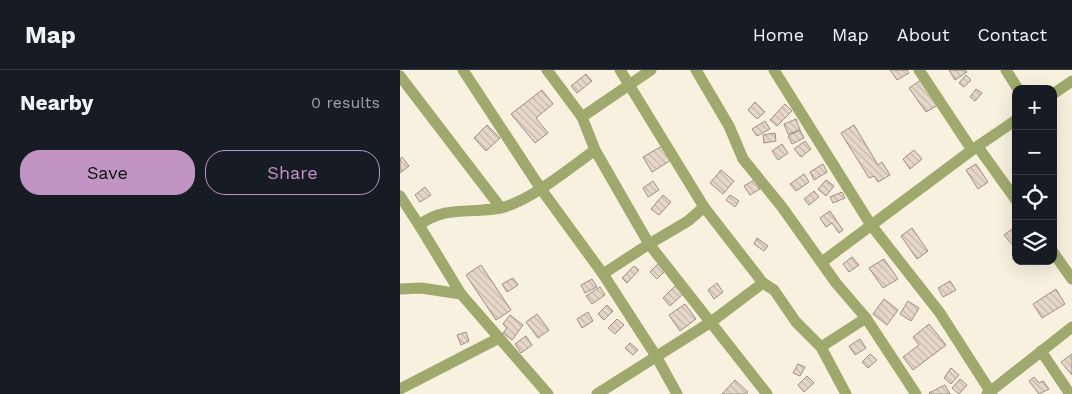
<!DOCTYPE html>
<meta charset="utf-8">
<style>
body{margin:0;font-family:"Work Sans",sans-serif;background:#242831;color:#f1f3f6}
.controls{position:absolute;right:15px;top:15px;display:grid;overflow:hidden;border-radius:10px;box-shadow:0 5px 20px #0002}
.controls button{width:45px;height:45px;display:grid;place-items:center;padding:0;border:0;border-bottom:1px solid #363941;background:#171b24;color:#f1f3f6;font:25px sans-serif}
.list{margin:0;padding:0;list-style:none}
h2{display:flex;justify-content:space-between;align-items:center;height:65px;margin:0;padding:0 20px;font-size:21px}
h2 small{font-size:16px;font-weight:400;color:#9ea1a6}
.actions{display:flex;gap:10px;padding:15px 20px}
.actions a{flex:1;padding:11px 0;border:1px solid #c194c4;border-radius:20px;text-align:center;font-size:18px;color:#c194c4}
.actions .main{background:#c194c4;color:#111}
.icon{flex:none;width:28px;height:28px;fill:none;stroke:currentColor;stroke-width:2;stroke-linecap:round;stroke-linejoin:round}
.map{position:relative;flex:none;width:672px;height:324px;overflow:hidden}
header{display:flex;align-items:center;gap:30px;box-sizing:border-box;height:70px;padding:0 25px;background:#171b24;border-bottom:1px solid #363941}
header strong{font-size:24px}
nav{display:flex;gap:28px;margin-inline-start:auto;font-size:18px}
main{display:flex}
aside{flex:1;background:#171b24}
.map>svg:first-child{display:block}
.building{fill:url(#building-back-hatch);stroke:#9d8f82}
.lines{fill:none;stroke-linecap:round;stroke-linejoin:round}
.minor{stroke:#a0a96d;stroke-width:11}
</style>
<header>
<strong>Map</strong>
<nav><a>Home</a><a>Map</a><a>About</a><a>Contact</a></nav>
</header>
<main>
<aside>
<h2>Nearby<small>0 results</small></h2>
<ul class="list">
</ul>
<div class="actions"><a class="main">Save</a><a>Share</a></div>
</aside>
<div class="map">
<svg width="672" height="324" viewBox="0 0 672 324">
<defs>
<pattern id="building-back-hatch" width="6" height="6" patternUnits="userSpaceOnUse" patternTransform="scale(1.25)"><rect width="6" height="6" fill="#e6d7c9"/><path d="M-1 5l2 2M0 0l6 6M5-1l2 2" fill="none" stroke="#c5b8ab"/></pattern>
</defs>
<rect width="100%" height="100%" fill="#f8f1df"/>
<g class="building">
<path d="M490 0H507L509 3 497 10Z"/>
<path d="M549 0H565L567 2 555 10Z"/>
<path d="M186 4 192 11 177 23 171 16Z"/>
<path d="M566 5 571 10 564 17 559 13Z"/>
<path d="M521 10 538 35 526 42 509 18Z"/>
<path d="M576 19 582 23 575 31 570 27Z"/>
<path d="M142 20 153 34 136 48 148 63 135 73 111 44Z"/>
<path d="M355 32 365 42 357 49 348 40Z"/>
<path d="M385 34 392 41 377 56 370 50Z"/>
<path d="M396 49 400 60 388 64 384 54Z"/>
<path d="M365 51 370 59 357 66 352 59Z"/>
<path d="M87 55 100 68 86 81 74 68Z"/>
<path d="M454 55 478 95 482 92 490 105 478 112 474 106 469 108 441 63Z"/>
<path d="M400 60 404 68 392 74 388 66Z"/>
<path d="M375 63 376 71 364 73 363 65Z"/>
<path d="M405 71 411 79 401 87 394 79Z"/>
<path d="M382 74 388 83 378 90 372 81Z"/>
<path d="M262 76 271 90 252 102 243 87Z"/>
<path d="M514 80 522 89 510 99 503 89Z"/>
<path d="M2 87 9 96 0 103V89Z"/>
<path d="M423 94 427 102 414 110 410 102Z"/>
<path d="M576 94 588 112 578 119 566 100Z"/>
<path d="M321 100 334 111 323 124 310 113Z"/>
<path d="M404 104 409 112 396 121 390 114Z"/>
<path d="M354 110 360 119 350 125 344 116Z"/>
<path d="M426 110 434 116 426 126 418 119Z"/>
<path d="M253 111 259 120 248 127 243 118Z"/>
<path d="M25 117 31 125 20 132 15 125Z"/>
<path d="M414 121 419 127 409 135 404 129Z"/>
<path d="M442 122 445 128 433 133 430 127Z"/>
<path d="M263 125 271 132 259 145 251 139Z"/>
<path d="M330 125 339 131 335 137 326 130Z"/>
<path d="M430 141 443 160 439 163 432 153 426 157 420 148Z"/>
<path d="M616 156V179L604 165Z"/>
<path d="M512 158 528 181 517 189 501 166Z"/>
<path d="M357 168 368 176 364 181 354 174Z"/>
<path d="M452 187 459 195 449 202 443 194Z"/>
<path d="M484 189 498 209 483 218 469 198Z"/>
<path d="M258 194 265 201 257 209 250 202Z"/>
<path d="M81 195 111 240 96 250 66 205Z"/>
<path d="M234 196 239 200 227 213 222 208Z"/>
<path d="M113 208 118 215 107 222 102 214Z"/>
<path d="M192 209 197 217 185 223 181 215Z"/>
<path d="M550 211 556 220 543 227 538 218Z"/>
<path d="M317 213 323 222 314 229 308 220Z"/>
<path d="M275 216 283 224 270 236 263 228Z"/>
<path d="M200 217 205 225 192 234 186 226Z"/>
<path d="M656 219 665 234 642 248 633 234Z"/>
<path d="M484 229 498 240 487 255 473 244Z"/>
<path d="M508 231 519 238 511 251 500 244Z"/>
<path d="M285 234 296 249 280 261 269 245Z"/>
<path d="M207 235 213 241 204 250 198 244Z"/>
<path d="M188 242 193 251 182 258 177 249Z"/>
<path d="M137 244 149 260 138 268 126 252Z"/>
<path d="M110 245 123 255 112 270 103 263 107 258 103 254Z"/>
<path d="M217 249 224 255 215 264 208 258Z"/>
<path d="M529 254 546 275 513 300 503 287 519 275 513 267Z"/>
<path d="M66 262 69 271 61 275 57 265Z"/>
<path d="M126 266 132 275 121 283 115 274Z"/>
<path d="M460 269 466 278 455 285 449 276Z"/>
<path d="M230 273 238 280 233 285 225 278Z"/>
<path d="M470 284 477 290 468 298 462 292Z"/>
<path d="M672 284V305L661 292Z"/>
<path d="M398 294 405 297 400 306 393 303Z"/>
<path d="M551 298 559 305 551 314 544 308Z"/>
<path d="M407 306 414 313 404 322 398 315Z"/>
<path d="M634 307 639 313 643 311 649 319 639 324 629 311Z"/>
<path d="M560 309 567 315 559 324 552 318Z"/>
<path d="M335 310 348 322 346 324H322Z"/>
<path d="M545 315 550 324H530L529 323Z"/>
</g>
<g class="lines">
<g class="minor">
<path d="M63 0 141 119 203 204 256 286 277 324"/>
<path d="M147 0 182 47"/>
<path d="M220 0 304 137"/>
<path d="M296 0 329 56 343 89 382 137 436 213 466 248 516 324"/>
<path d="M374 0 471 155 540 243 592 324"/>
<path d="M519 0 572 80"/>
<path d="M606 0 618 19"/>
<path d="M0 6 101 138"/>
<path d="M653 24 672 11"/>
<path d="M578 77 616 130"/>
<path d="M195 80 182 47 251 0"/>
<path d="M0 126 19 155"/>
<path d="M653 182 672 209"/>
<path d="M422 192 572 80 616 50"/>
<path d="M203 204 249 174 367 324"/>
<path d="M0 219 21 218 61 224 19 155C46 135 70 144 100 138 129 132 170 98 195 80L249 174 288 151 304 137 363 213 374 220 396 252 421 277 446 324"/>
<path d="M61 224 148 324"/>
<path d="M421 277 466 248"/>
<path d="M641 281 670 324"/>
<path d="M0 319 99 268"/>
<path d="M197 324 311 252 363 213"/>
<path d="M587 324 672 257"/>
</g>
</g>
</svg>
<div class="controls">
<button>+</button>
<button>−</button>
<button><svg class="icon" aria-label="locate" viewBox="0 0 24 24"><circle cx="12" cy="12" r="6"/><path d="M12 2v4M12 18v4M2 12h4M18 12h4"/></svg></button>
<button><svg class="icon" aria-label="layers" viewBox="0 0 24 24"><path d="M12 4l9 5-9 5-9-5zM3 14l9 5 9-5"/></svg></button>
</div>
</div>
</main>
